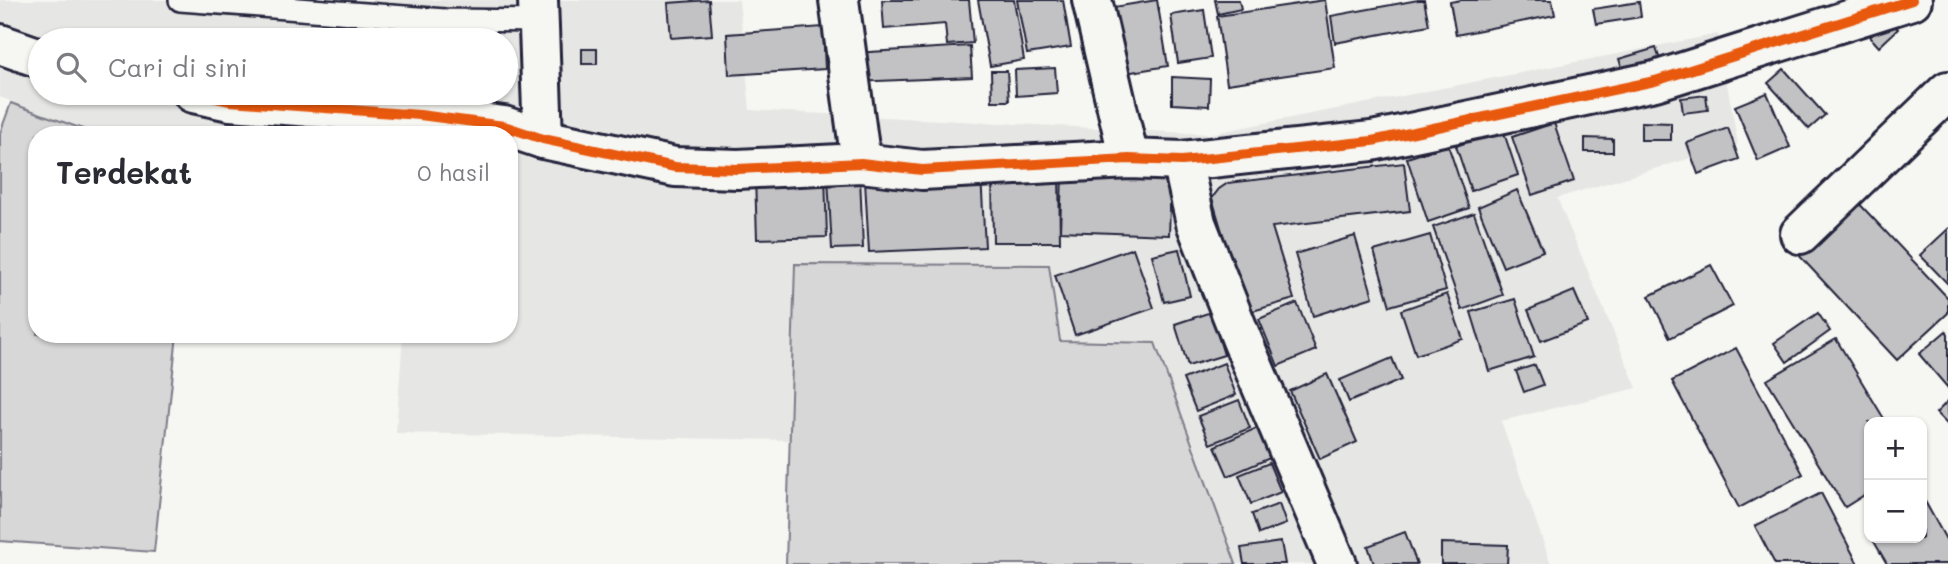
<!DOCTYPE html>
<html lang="id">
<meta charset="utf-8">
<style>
body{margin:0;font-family:Mali,sans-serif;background:#f2f2f3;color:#2b2b33}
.controls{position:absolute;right:21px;bottom:21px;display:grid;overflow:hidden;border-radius:14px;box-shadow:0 2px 5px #0004}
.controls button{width:63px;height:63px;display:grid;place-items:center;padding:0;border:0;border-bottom:2px solid #e1e1e2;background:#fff;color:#2b2b33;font:35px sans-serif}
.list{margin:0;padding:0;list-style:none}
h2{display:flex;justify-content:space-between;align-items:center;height:91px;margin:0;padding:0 28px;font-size:30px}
h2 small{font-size:23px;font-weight:400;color:#7c7c81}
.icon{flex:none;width:38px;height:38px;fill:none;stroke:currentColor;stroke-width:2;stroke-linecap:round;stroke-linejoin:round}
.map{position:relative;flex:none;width:1948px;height:564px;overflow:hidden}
.search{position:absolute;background:#fff;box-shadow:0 2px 5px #0004;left:28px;top:28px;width:490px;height:77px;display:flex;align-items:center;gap:18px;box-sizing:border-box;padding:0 24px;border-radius:38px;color:#7c7c81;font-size:26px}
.panel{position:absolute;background:#fff;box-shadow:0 2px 5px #0004;left:28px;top:126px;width:490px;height:217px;border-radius:28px}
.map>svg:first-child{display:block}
.built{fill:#e6e6e4;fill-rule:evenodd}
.green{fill:#d7d7d7;stroke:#7c7c89;stroke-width:2}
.building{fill:#c2c2c4;stroke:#22223b;stroke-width:2}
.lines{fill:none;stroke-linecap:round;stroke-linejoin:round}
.service-casing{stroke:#22223b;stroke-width:26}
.minor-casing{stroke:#22223b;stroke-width:44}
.service{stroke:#f6f6f2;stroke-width:21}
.minor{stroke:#f6f6f2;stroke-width:38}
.cycleway-casing{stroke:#f6f6f2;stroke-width:15}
.cycleway{stroke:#e8590c;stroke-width:10}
</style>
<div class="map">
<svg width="1948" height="564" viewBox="0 0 1948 564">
<rect width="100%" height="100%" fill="#f6f6f2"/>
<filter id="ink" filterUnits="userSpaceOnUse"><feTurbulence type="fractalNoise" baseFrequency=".0143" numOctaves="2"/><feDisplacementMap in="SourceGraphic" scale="14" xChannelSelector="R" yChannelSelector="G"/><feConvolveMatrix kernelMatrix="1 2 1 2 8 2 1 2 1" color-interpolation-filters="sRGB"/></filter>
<g filter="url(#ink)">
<path class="built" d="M0 0H739L750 110 1209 134 1718 34 1738 144 1557 198 1637 388 1501 421 1551 564H1236L1155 343 1060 341 796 264 790 440 396 433 403 334H509V135H99L0 97ZM40 40H506V93H40Z"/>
<g class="green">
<path d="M11 103 99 135H37V334H177L154 552 0 541V133Z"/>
<path d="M795 264 1049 265 1060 341 1155 343 1236 564H786Z"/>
</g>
<g class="building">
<path d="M709 0 712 35 671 38 668 3Z"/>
<path d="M882 0H969L973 43 947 45 945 24 884 29Z"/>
<path d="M978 0H1014L1024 60 990 66Z"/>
<path d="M1017 0H1063L1071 47 1027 54Z"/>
<path d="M1157 0 1168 66 1125 73 1114 7Z"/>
<path d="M1215 0H1239L1241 9 1218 14Z"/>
<path d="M1325 0 1335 68 1227 84 1217 16Z"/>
<path d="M1418 0H1424L1429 25 1335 43 1331 16Z"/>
<path d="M1461 0H1552L1555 15 1456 35 1450 2Z"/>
<path d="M1639 2 1641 17 1596 24 1593 9Z"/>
<path d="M1204 10 1211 58 1178 63 1171 15Z"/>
<path d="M1889 19 1898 29 1879 47 1870 37Z"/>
<path d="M823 27 825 69 729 75 727 34Z"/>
<path d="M970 46 972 77 854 82 853 53Z"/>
<path d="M1656 48 1661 63 1624 75 1619 59Z"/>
<rect x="582" y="49" width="15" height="15"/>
<path d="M1055 68 1057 93 1016 96 1015 70Z"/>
<path d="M1784 69 1825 115 1809 129 1768 83Z"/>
<path d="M991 71H1007L1009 101H992Z"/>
<path d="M1172 77 1210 79 1209 106 1172 104Z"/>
<path d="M1767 93 1790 147 1758 161 1735 106Z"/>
<path d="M1706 95 1708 110 1683 113 1681 98Z"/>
<path d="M1641 122 1671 123V140H1641Z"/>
<path d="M1554 123 1574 181 1532 195 1512 137Z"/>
<path d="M1728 128 1739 159 1698 174 1687 143Z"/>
<path d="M1503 130 1518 175 1471 191 1456 146Z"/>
<path d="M1585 138 1613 139V152H1585Z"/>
<path d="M1448 145 1469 208 1428 222 1407 158Z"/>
<path d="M1404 163 1410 211 1272 227 1294 299 1246 313 1212 198 1219 189 1228 183Z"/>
<path d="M992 172H1059L1060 242H993Z"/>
<path d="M825 174 827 237 757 239 755 177Z"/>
<path d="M1062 174 1171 178 1169 235 1060 231Z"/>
<path d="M981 175 985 247 869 252 865 181Z"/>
<path d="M860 177 863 248 832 249 828 178Z"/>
<path d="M1517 190 1543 251 1503 267 1478 207Z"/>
<path d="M1854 198 1948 298V313L1897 360 1795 251Z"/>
<path d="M1474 213 1503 295 1462 310 1433 227Z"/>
<path d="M1948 229V284L1920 255Z"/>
<path d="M1430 235 1446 290 1390 306 1374 251Z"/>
<path d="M1355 236 1373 297 1313 316 1295 254Z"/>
<path d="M1133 248 1154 308 1075 335 1055 275Z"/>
<path d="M1179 249 1190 296 1164 302 1152 255Z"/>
<path d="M1711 265 1733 306 1670 338 1649 296Z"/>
<path d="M1574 291 1588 323 1541 341 1528 310Z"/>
<path d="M1447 294 1463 339 1416 355 1401 310Z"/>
<path d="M1515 299 1534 357 1489 371 1471 312Z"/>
<path d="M1297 303 1316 350 1278 366 1259 319Z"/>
<path d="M1211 312 1224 355 1188 366 1175 324Z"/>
<path d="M1818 313 1830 331 1787 362 1774 343Z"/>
<path d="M1946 331 1948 334V388L1919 354Z"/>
<path d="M1836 339 1886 422H1869V492L1845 507 1767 380Z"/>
<path d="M1736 348 1803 474 1739 508 1672 381Z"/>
<path d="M1392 358 1401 380 1349 402 1340 380Z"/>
<path d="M1224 363 1236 395 1196 411 1183 379Z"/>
<path d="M1535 365 1543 385 1524 392 1516 371Z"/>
<path d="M1327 374 1357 442 1320 459 1290 391Z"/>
<path d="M1239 400 1250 428 1210 444 1198 416Z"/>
<path d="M1948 401V425L1936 413Z"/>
<path d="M1257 428 1270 458 1228 476 1215 446Z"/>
<path d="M1269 463 1281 492 1251 504 1239 475Z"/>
<path d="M1821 493 1858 564H1775L1755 526Z"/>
<path d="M1922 496 1948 543V564H1887L1872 538H1922Z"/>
<path d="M1279 504 1286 524 1259 534 1252 514Z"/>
<path d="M1405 532 1417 564H1374L1368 546Z"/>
<path d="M1281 542 1285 564H1244L1241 548Z"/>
<path d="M1441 543 1508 545 1507 564H1441Z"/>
</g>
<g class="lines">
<defs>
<path id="service" d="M180 0 445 20 539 21"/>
<g id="minor">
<path d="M538 0 543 139"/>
<path d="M839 0 861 163"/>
<path d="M1092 0 1129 159"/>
<path d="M0 44 40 58"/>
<path d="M193 93 230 101 420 115 504 126 543 139 675 167 738 169 861 163 922 170 1129 159 1182 161 1372 141 1655 81 1912 0"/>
<path d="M1182 161 1196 223 1242 340 1337 564"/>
<path d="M1800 234 1948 91"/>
</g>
</defs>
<use href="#service" class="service-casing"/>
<use href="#minor" class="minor-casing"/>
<use href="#service" class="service"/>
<use href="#minor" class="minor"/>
<defs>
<path id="cycleway" d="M193 93 230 101 420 115 504 126 543 139 675 167 738 169 861 163 922 170 1129 159 1182 161 1372 141 1655 81 1912 0"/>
</defs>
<use href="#cycleway" class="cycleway-casing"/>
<use href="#cycleway" class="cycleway"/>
</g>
</g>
</svg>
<div class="controls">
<button>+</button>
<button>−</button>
</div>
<div class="search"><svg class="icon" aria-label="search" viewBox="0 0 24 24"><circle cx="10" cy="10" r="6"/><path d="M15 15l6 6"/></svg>Cari di sini</div>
<section class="panel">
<h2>Terdekat<small>0 hasil</small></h2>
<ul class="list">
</ul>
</section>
</div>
